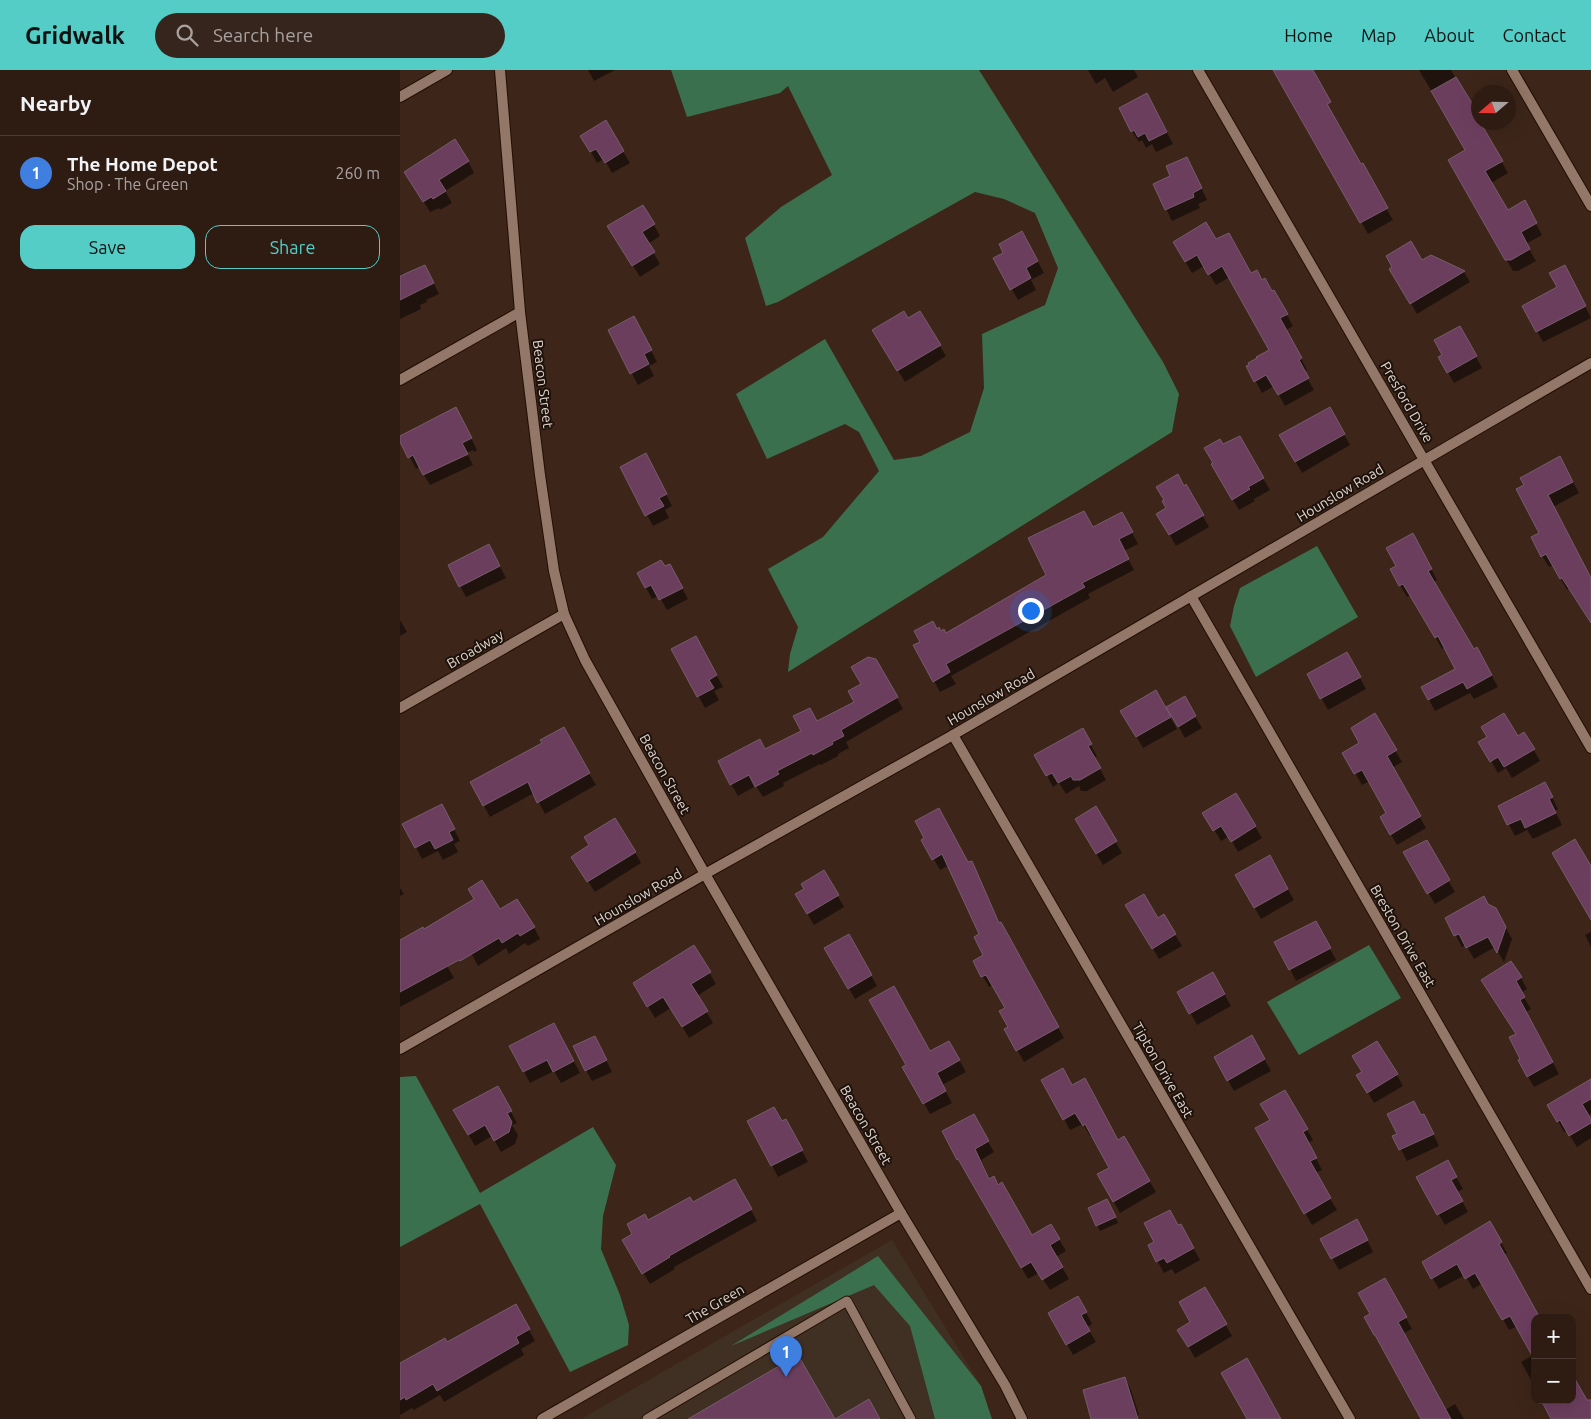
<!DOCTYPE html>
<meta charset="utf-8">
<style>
body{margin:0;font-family:Ubuntu,sans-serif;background:#36251c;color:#f1f3f6}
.controls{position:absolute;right:15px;bottom:15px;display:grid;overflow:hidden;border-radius:10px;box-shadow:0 5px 20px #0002}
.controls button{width:45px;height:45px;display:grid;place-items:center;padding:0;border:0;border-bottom:1px solid #493a33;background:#2e1c13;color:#f1f3f6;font:25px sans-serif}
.compass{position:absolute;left:1071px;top:15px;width:45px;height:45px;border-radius:50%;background:#2e1c13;box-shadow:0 5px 20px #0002;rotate:250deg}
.you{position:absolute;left:630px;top:540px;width:18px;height:18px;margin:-12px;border:4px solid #fff;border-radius:50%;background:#1a73e8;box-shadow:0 0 0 8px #1a73e833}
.badge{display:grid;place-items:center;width:32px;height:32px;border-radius:50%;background:#54cdc7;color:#fff;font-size:16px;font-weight:700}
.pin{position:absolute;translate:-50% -41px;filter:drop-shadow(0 1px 2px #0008)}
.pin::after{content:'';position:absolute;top:26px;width:18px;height:15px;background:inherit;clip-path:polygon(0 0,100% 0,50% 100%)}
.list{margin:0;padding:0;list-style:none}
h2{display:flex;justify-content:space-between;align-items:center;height:65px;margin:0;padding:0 20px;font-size:21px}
h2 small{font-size:16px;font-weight:400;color:#a7a1a0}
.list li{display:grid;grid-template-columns:32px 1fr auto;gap:15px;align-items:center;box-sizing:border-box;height:75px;padding:0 20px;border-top:1px solid #493a33}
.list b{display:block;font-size:19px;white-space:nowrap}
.list p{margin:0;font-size:16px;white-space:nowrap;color:#a7a1a0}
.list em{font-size:16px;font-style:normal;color:#a7a1a0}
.actions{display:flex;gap:10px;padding:15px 20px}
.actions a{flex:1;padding:11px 0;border:1px solid #54cdc7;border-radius:15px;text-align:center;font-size:18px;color:#54cdc7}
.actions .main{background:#54cdc7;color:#111}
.icon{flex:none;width:28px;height:28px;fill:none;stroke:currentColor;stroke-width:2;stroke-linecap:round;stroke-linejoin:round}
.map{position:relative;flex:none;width:1191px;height:1349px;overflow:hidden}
header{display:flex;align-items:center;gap:30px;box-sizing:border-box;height:70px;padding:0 25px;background:#54cdc7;color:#111}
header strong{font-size:24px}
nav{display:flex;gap:28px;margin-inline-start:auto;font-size:18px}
.search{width:350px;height:45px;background:#36251c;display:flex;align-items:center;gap:12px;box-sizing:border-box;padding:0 18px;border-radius:28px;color:#a7a1a0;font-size:19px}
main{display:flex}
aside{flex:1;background:#2e1c13}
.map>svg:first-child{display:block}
.commercial{fill:#403024}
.forest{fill:#3b704f}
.shadow{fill:#0007}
.building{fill:#6b3e5d;stroke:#765c6d}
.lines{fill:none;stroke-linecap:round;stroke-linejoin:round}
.service-casing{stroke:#230e03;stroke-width:11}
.minor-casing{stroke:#230e03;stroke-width:12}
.tertiary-casing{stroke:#230e03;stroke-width:12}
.service{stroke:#937768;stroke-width:9}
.minor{stroke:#937768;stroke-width:10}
.tertiary{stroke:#937768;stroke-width:10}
.labels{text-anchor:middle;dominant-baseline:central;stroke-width:4;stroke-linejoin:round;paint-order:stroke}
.street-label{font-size:14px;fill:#e1d1c9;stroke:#1c120c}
</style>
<header>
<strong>Gridwalk</strong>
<div class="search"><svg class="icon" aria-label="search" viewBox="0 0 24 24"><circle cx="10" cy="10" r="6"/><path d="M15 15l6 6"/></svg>Search here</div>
<nav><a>Home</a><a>Map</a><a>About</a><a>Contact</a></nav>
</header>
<main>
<aside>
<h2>Nearby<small></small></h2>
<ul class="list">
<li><span class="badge" style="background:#3f7fe0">1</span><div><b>The Home Depot</b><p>Shop · The Green</p></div><em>260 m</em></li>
</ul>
<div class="actions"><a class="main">Save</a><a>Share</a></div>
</aside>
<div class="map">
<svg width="1191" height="1349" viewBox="0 0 1191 1349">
<rect width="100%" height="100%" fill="#3d2519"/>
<path class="commercial" d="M492 1170 581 1316 587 1349H181Z"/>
<g class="forest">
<path d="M271 0H579L763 292 779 324 772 362 388 602 390 584 398 557 368 499 423 467 479 401 459 362 445 354 367 389 336 324 425 269 494 390 521 386 570 362 584 318 582 264 645 235 658 198 635 143 604 129 575 122 378 232 366 236 345 168 381 137 432 105 388 16 380 23 287 47Z"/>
<path d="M917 476 958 547 856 607 830 556 834 536 840 518Z"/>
<path d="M969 875 1001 928 899 985 867 932Z"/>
<path d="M16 1006 80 1123 193 1057 216 1095 203 1146 201 1179 220 1225 229 1255 228 1275 170 1302 80 1134 0 1177V1007Z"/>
<path d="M478 1186 581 1316 592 1349H535L510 1256 474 1215 331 1276Z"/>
</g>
<g class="shadow">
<path d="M188 0H215L194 11Z"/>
<path d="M688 0H734L738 7 713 22 705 8 696 14Z"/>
<path d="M875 0H906L993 150 968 164Z"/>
<path d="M1019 0H1051L1078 47V52H1081L1083 55 1081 56 1108 103 1091 113 1107 142 1124 132 1142 165 1126 174 1136 191 1118 201H1113L1050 90 1067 81Z"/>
<path d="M753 36 773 74 756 82 752 74 746 78 742 70 739 72 732 61Z"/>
<path d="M205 52 230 93 212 103 204 89 197 93 182 66Z"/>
<path d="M787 88 807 130 798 134 800 138 772 151 755 115 772 107Z"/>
<path d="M68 91 74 103 45 121 52 133 40 140 39 138 30 142 12 113Z"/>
<path d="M254 155 260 166 248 174 260 194 240 207 216 168Z"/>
<path d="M816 171 851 204 862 211 872 223 874 222 893 256 886 260 907 300 904 302 914 320 885 336 874 316 862 323 848 297 871 280 830 207 816 215 804 196 792 203 774 172Z"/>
<path d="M628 174 644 203 631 210 636 220 618 230 595 189Z"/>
<path d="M1031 186 1064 202 1070 212 1017 244 991 199 1022 192Z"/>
<path d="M3 203 4 206 31 208 39 224 26 230 27 232 20 235 21 239 0 249V205Z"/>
<path d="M1171 208 1191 248 1143 272 1137 261 1158 218Z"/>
<path d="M519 242 546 286 505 312 480 272Z"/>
<path d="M240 259 257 292 249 296 254 306 238 315 209 260Z"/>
<path d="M1066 268 1082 298 1054 313 1040 288Z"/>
<path d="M929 338 950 375 902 403 881 366Z"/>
<path d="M62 350 77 380 74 382 73 380 23 403 20 396 16 399 0 367Z"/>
<path d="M839 368 870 420 854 429 855 431 839 440 813 395 822 375Z"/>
<path d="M68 385 73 395 30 415 24 405Z"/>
<path d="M252 396 272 436 265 440 269 448 253 456 247 445Z"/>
<path d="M1166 399 1179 423 1153 437 1191 510V551L1170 518 1167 520 1153 495 1149 497 1142 486 1141 463 1117 420Z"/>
<path d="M786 416 809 457 776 476 758 444 768 439Z"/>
<path d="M728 455 738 474 724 481 734 500 688 524 690 528 551 606 556 614 540 622 515 576 537 560 546 565 648 506Z"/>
<path d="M1019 476 1037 510 1033 512 1074 581 1083 590 1098 617 1074 629 1070 623 1035 641 1023 618 1056 599 1045 577 1042 579 1011 525 1007 527 1000 515 998 496Z"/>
<path d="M95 487 106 508 66 527 60 516Z"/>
<path d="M265 498 276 507 288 529 267 540 259 526 252 529 238 503Z"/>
<path d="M0 550 7 562 0 566Z"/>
<path d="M302 579 323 617 314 621 319 630 305 638 273 580Z"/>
<path d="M475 590 503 639 446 672 449 678 438 684V686L421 695 420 694 383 713 384 716 363 727 356 716 338 726 331 714 365 681 456 633 463 614Z"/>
<path d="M953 595 966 619 928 640 908 604Z"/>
<path d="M755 622 777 659 743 678 722 641Z"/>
<path d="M784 628 802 658 785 668 768 638Z"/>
<path d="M975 645 1002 692 992 698 1026 758 997 775 981 747 988 743 970 711 962 715 944 683 961 673Z"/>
<path d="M163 659 196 715 145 744 134 723 90 747 71 713 143 674Z"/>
<path d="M682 660 697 686 694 688 706 710 687 721H681L679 716 666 724 659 713 653 717 636 685Z"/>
<path d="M1124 663 1140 691 1112 708 1106 698 1098 703 1080 672 1117 668Z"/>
<path d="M835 724 862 768 838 782 829 766 821 771 804 743Z"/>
<path d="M1151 725 1158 739 1155 741 1162 755 1133 769 1127 760 1115 766 1099 736Z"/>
<path d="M696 738 722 783 703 795 676 750Z"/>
<path d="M48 747 60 771 54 774 58 782 43 790 38 781 22 789 16 777Z"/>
<path d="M523 770 568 794 571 792 600 854 664 968 624 992 606 960 610 958 607 939 593 915 589 917 574 892 585 886 580 865 549 795 540 800Z"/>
<path d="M1026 772 1055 822 1035 834 1005 783Z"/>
<path d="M235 782 241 793 195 822 179 798Z"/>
<path d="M869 787 894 830 861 849 836 805Z"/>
<path d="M424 802 444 837 414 855 396 825 406 819Z"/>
<path d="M0 818 4 824 0 826Z"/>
<path d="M727 835 758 849 764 846 782 876 759 889Z"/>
<path d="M1088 835 1102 851 1112 869 1104 892 1095 877 1074 889 1066 875 1062 877 1046 848Z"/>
<path d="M100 841 134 857 140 869 128 876 125 873 109 884 106 878 78 896 51 845Z"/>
<path d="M25 859 54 908 0 937V871Z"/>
<path d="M1191 862V877L1185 865Z"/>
<path d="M922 864 936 890 896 911 890 899Z"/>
<path d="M448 865 477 916 455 929 426 878Z"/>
<path d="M294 877 316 914 297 926 313 953 289 968 271 938 255 948 234 913Z"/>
<path d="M813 904 831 936 797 955 779 922Z"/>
<path d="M1121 908 1127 919 1121 923 1131 939 1126 942 1159 1004 1134 1017 1119 991 1122 989 1117 964 1083 911Z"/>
<path d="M160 965 180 1003 161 1013 154 1001 130 1013 111 977Z"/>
<path d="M852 967 871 1001 834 1021 815 987Z"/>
<path d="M549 972 566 1002 542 1015 552 1033 530 1044 504 997Z"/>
<path d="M201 979 212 1002 192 1011 186 1000Z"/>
<path d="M958 1005H997L1003 1016 974 1033Z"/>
<path d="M1191 1011V1044L1188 1046 1191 1052V1068L1177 1077 1167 1061 1164 1062 1149 1035Z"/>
<path d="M672 1016 718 1071 723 1068 756 1122 720 1143 699 1105 711 1098 692 1065 690 1066 683 1054 670 1060 664 1049Z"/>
<path d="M97 1017 117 1053 112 1055 118 1065 115 1074 101 1082 92 1066 75 1076 55 1041Z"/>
<path d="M885 1021 913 1070 908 1073 922 1100 915 1103 937 1140 912 1155 857 1059 871 1050Z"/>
<path d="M573 1046 594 1082 581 1090 590 1110 632 1167 651 1156 666 1181 656 1187 669 1209 650 1220 639 1203 628 1209 565 1100H564L558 1089Z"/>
<path d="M1021 1047 1030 1057 1039 1076 1007 1091 994 1066Z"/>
<path d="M349 1051 382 1053 392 1062 408 1092 378 1107Z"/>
<path d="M1047 1091 1063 1119 1057 1122 1068 1142 1045 1155 1018 1108Z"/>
<path d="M335 1111 357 1151 274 1197 275 1199 250 1214 224 1171 248 1151 292 1134Z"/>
<path d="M710 1135 718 1153 700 1161 689 1138Z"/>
<path d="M1090 1153 1107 1183 1104 1185 1135 1248 1109 1260 1083 1213 1073 1219 1065 1205 1039 1219 1024 1193Z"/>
<path d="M778 1157 787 1167 800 1190 775 1204 772 1199 764 1203 749 1176Z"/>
<path d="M963 1162 973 1182 939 1200 921 1169Z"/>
<path d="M984 1209 1012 1259 1004 1263 1045 1340 1055 1334 1064 1349H1023L971 1244Z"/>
<path d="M805 1219 832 1266 795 1288 779 1260 792 1253Z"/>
<path d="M678 1227 692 1254 687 1257 696 1272 673 1285 649 1243Z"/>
<path d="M115 1235 135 1271 121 1279 124 1285 44 1332 40 1325 14 1340 12 1338 0 1345V1294L46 1274Z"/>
<path d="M1135 1284V1317L1121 1292Z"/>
<path d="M725 1308 731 1320 739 1345 726 1349H693Z"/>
</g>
<g class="building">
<path d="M873 0H913L931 32 927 34 961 94 963 93 988 138 960 153Z"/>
<path d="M1056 7 1078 43 1076 44 1078 52H1080L1103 91 1085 101 1108 140 1125 130 1137 153 1121 162 1130 179 1111 190H1105L1048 90 1065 80 1031 21Z"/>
<path d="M747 23 767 62 749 71 745 63 738 67 734 60 731 62 719 38Z"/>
<path d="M206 50 224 81 205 93 196 79 190 82 180 66Z"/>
<path d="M55 69 69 91 39 110 46 121 33 129 31 127 23 132 4 102Z"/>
<path d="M787 87 802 118 793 123 794 127 765 140 753 114 770 106 766 96Z"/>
<path d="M243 135 255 154 242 162 255 182 232 196 207 156Z"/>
<path d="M806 152 816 169 829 163 851 203 857 200 862 210 865 208 872 221 874 220 888 244 880 248 902 288 899 290 909 308 878 325 866 305 854 312 846 296 849 295 848 293 857 288 856 287 869 280 822 196 808 205 797 185 785 192 773 172Z"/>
<path d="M622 161 638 191 626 198 631 208 610 220 593 188 603 183 599 174Z"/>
<path d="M1011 171 1022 190 1031 185 1065 201 1010 234 989 199 992 197 986 186Z"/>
<path d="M25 195 34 213 0 230V206Z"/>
<path d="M1165 195 1186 236 1136 262 1122 236 1157 217 1149 203Z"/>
<path d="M504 241 508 248 520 241 541 275 497 301 472 260Z"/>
<path d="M234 246 252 280 244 284 249 294 230 304 208 260Z"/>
<path d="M1060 256 1077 286 1047 303 1038 287 1042 285 1034 270Z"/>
<path d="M56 337 72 368 62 373 68 384 23 405 13 385 8 388 0 372V366Z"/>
<path d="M930 337 945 364 895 392 879 365Z"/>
<path d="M840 366 864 408 848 417 850 419 832 430 811 394 813 393 804 378 820 369 823 374Z"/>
<path d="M246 383 267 424 259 428 264 436 245 446 220 397Z"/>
<path d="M1160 386 1173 412 1148 425 1191 508V553L1162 508 1160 509 1146 484 1141 487 1131 467 1139 463 1116 419 1124 415 1120 408Z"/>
<path d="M778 404 784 416 786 414 804 445 769 465 756 444 766 438 762 431 764 430 756 417Z"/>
<path d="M684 441 693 457 722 442 733 462 719 469 729 489 682 513 685 517 546 594 550 602 533 612 513 575 520 572 514 561 533 551 537 559 539 557 541 561 544 559 546 563 646 505 628 468Z"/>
<path d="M1013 463 1032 499 1028 501 1074 579 1077 577 1092 605 1067 619 1063 612 1028 630 1021 617 1055 599 1038 566 1035 568 1003 514 999 516 990 499 996 496 986 478Z"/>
<path d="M89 474 100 496 59 517 48 495Z"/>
<path d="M261 490 265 496 270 494 283 518 259 530 251 515 245 518 237 503Z"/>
<path d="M296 566 317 605 309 610 314 618 297 627 271 579Z"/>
<path d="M947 582 961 607 920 629 907 604Z"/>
<path d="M468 587 476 589 498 627 441 660 444 666 432 672 433 674 413 685 412 683 377 701 379 704 355 717 349 705 330 715 318 691 360 669 365 679 401 661 393 646 410 638 417 651 454 632 448 621 461 614 451 597Z"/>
<path d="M756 620 771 647 736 667 720 641Z"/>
<path d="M785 626 796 646 778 657 766 637Z"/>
<path d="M975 643 997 680 987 686 1021 746 990 765 980 747 986 743 962 700 954 704 942 683 959 673 951 658Z"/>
<path d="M1104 643 1118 666 1124 662 1135 679 1104 697 1098 687 1090 692 1078 672 1087 667 1081 657Z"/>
<path d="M164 657 190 703 137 733 128 712 83 736 70 712 142 673 140 670Z"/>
<path d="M683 658 692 674 688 676 701 698 680 710H673L671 706 658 713 652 703 646 706 634 685Z"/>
<path d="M1145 712 1153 727 1149 729 1156 743 1125 758 1121 749 1107 755 1098 736Z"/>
<path d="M836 723 856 756 831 772 821 756 813 761 802 743Z"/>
<path d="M42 734 55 759 49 762 53 770 35 779 30 770 15 778 2 754Z"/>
<path d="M696 736 717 771 696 784 675 749Z"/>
<path d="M539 738 568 792 572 791 599 853 601 852 659 957 616 981 604 959 608 957 599 941 605 938 586 905 581 907 573 891 583 885 574 867 579 864 542 784 532 790 521 770 524 768 515 751Z"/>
<path d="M215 748 236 782 187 812 171 787 189 775 184 767Z"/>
<path d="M1175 769 1191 796V850L1152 783Z"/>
<path d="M1027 770 1050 810 1027 824 1003 782Z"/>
<path d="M870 785 888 819 854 838 835 805Z"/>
<path d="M424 800 439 825 407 844 395 824 404 819 401 814Z"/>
<path d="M82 810 100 839 117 829 135 857 120 866 118 863 102 873 99 868 60 891 59 890 0 922V870L23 857 24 859 74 829 68 819Z"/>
<path d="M744 824 758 848 764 844 776 864 752 879 725 835Z"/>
<path d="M1084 826 1088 834 1096 838 1106 857 1097 883 1088 867 1066 878 1059 864 1054 866 1045 848Z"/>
<path d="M916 851 931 878 889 900 874 872Z"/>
<path d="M449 864 472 905 448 919 424 878Z"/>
<path d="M294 875 311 902 291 914 308 941 282 957 263 927 247 937 233 913Z"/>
<path d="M1111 891 1122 907 1116 911 1125 927 1120 930 1153 992 1127 1007 1118 990 1120 989 1109 967 1116 964 1081 910Z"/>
<path d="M813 902 825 924 789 944 777 922Z"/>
<path d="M494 916 530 981 549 971 560 990 537 1003 546 1021 523 1034 502 997 506 995 469 930Z"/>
<path d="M154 953 174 991 153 1002 147 990 123 1002 109 976Z"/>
<path d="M852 965 865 989 827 1011 814 987Z"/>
<path d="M195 966 207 990 185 1001 173 976Z"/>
<path d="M977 971 998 1004 967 1023 956 1005 962 1002 952 986Z"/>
<path d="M663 998 672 1015 685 1008 718 1070 724 1066 750 1111 713 1132 697 1104 709 1098 685 1054 683 1056 675 1043 663 1050 641 1010Z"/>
<path d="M1191 1009V1029L1182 1034 1191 1049V1053L1169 1066 1160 1050 1157 1052 1147 1035Z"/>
<path d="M98 1016 112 1041 107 1043 112 1052 109 1062 94 1071 85 1055 68 1065 53 1040Z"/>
<path d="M885 1020 908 1059 903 1062 917 1088 910 1091 931 1128 904 1144 855 1058 870 1050 860 1034Z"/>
<path d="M1014 1031 1021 1045 1024 1044 1034 1064 999 1080 992 1066 997 1064 987 1044Z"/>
<path d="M374 1037 382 1051 386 1049 403 1080 371 1096 347 1051Z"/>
<path d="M574 1044 589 1071 575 1079 589 1109 594 1106 598 1115 602 1112 632 1165 651 1154 660 1169 650 1175 663 1197 642 1210 631 1192 621 1198 558 1089 557 1090 542 1061Z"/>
<path d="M1048 1090 1057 1107 1051 1110 1063 1131 1037 1145 1016 1107Z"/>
<path d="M335 1109 352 1139 269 1186 270 1187 242 1204 222 1170 232 1164 227 1154 245 1144 248 1150 290 1127 293 1132Z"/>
<path d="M707 1129 716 1147 696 1156 688 1138Z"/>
<path d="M770 1140 778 1155 781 1154 794 1178 767 1193 764 1188 756 1192 748 1175 754 1172 744 1153Z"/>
<path d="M957 1149 968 1170 931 1189 920 1169Z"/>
<path d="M1090 1151 1102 1172 1099 1174 1140 1248H1135V1291L1110 1246 1102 1250 1075 1203 1065 1209 1057 1194 1031 1209 1022 1192Z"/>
<path d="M985 1208 1007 1247 998 1252 1051 1349H1021L975 1265H974L964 1247 970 1244 958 1223Z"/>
<path d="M805 1217 827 1254 788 1277 777 1260 790 1252 779 1232Z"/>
<path d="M678 1226 687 1242 681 1245 690 1261 666 1275 648 1243Z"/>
<path d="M116 1234 130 1259 116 1267 119 1273 37 1321 33 1314 6 1330 5 1327 0 1330V1293L45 1268 47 1272Z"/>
<path d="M398 1285 435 1349 469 1329 480 1349H288Z"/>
<path d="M847 1288 881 1349H847L821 1303Z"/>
<path d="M1172 1304 1187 1330H1191V1349H1151L1141 1330H1172Z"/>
<path d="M725 1307 738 1349H691L683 1320Z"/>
</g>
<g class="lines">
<defs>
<path id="service" d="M247 1349 447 1231 511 1349"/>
<g id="minor">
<path d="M798 0 1191 678"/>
<path d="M1112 0 1191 136"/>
<path d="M0 27 47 0"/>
<path d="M0 310 120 242"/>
<path d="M791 526 1191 1219"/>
<path d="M0 638 164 544"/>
<path d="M553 665 950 1349"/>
<path d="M0 979 305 804 553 665 1191 293"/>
<path d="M142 1349 501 1143"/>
</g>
<path id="tertiary" d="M100 0 120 242 140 405 154 501 164 544 185 590 305 804 501 1143 605 1315 622 1349"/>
</defs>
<use href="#service" class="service-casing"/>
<use href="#minor" class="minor-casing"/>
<use href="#tertiary" class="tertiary-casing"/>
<use href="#service" class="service"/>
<use href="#minor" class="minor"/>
<use href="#tertiary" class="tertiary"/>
</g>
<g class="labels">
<g class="street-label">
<text transform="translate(143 314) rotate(83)">Beacon Street</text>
<text transform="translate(1007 332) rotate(60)">Presford Drive</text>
<text transform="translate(940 423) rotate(-31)">Hounslow Road</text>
<text transform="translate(75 579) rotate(-30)">Broadway</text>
<text transform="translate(591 627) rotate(-30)">Hounslow Road</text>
<text transform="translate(265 704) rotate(61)">Beacon Street</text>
<text transform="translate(238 827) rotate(-30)">Hounslow Road</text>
<text transform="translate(1003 866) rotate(60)">Breston Drive East</text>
<text transform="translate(763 1000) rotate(60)">Tipton Drive East</text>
<text transform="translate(466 1055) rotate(60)">Beacon Street</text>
<text transform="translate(315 1234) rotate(-30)">The Green</text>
</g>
</g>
</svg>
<div class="controls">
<button>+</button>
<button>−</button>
</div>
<svg class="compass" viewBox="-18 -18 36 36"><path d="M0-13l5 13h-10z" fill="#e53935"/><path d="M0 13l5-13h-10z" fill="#a7a1a0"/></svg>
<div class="you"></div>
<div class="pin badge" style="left:386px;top:1307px;background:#3f7fe0">1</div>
</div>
</main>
